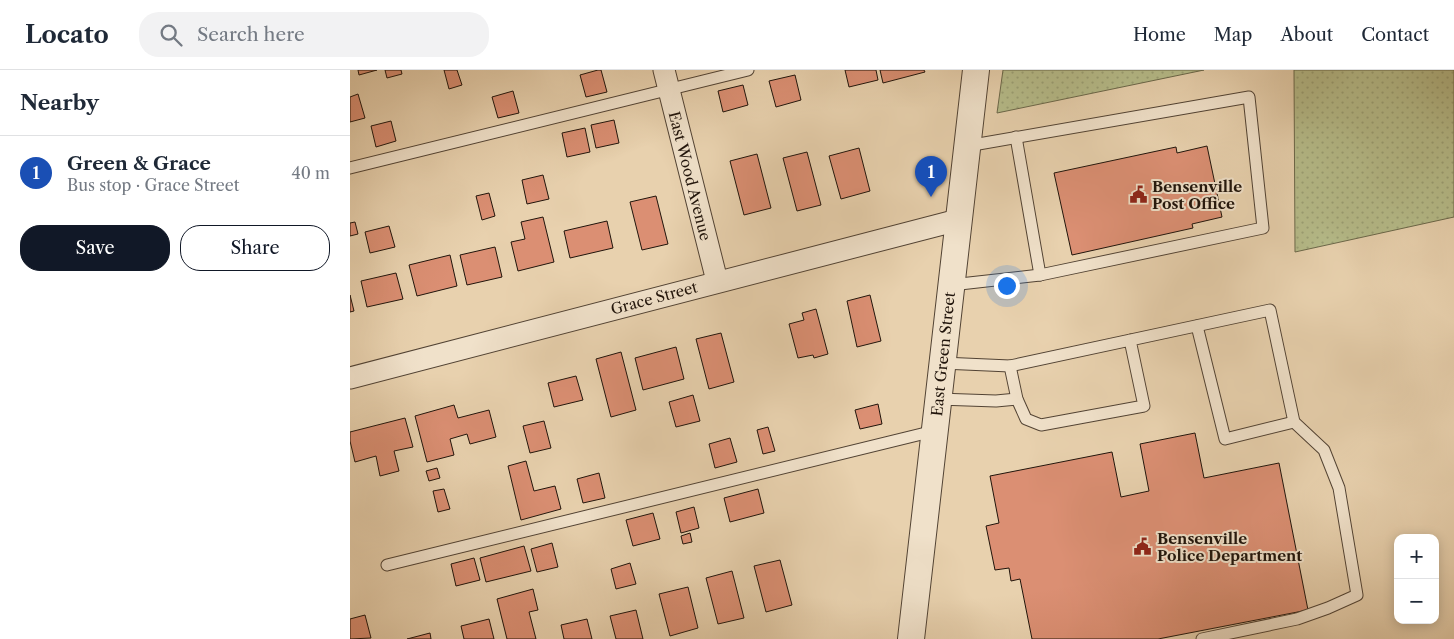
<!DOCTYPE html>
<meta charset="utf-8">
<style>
body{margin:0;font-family:"Libre Caslon Text",serif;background:#f2f2f3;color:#1f2937}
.controls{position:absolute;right:15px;bottom:15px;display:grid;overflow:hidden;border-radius:10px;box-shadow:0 2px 12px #0003}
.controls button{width:45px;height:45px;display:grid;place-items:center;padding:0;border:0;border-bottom:1px solid #e0e1e3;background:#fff;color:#1f2937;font:25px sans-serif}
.you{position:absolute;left:656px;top:215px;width:18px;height:18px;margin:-12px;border:4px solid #fff;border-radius:50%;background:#1a73e8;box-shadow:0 0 0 8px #1a73e833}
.badge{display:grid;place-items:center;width:32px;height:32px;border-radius:50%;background:#111827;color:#fff;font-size:16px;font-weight:700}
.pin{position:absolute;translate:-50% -41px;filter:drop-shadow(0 1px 2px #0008)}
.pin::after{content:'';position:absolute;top:26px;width:18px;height:15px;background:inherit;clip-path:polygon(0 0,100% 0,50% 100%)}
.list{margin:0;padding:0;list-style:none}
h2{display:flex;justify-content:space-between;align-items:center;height:65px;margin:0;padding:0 20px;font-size:21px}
h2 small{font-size:16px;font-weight:400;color:#747a83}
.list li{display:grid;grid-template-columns:32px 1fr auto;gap:15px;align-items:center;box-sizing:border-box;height:75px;padding:0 20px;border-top:1px solid #e0e1e3}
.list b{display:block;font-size:19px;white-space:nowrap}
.list p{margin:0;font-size:16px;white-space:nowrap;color:#747a83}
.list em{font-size:16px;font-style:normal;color:#747a83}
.actions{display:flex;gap:10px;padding:15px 20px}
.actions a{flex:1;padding:11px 0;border:1px solid #111827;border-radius:20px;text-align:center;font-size:18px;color:#111827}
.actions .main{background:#111827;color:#fff}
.icon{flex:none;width:28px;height:28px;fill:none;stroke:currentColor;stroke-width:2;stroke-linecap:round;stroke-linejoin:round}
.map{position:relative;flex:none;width:1104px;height:569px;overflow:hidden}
header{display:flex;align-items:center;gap:30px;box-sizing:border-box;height:70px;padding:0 25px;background:#fff;border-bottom:1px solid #e0e1e3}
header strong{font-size:24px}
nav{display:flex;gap:28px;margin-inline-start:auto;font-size:18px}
.search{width:350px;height:45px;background:#f2f2f3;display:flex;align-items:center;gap:12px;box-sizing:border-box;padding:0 18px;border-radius:20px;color:#747a83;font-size:19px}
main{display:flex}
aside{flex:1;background:#fff}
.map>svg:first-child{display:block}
.green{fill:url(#green-dots);stroke:#6b684a}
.building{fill:#db8f73;stroke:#20140b}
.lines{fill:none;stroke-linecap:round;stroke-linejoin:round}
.service-casing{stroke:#524334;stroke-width:13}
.minor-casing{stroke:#524334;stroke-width:23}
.tertiary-casing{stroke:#524334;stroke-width:28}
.service{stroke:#f0e1ca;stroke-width:11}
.minor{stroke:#f0e1ca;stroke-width:21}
.tertiary{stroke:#f0e1ca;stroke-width:26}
.labels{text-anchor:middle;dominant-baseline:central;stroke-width:4;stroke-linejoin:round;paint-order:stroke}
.street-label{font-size:15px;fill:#20140b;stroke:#f0e1ca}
.poi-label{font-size:15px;font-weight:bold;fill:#20140b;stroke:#f0e1ca;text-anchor:start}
</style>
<header>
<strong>Locato</strong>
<div class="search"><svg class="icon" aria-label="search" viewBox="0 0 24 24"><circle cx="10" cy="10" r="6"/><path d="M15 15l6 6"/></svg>Search here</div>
<nav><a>Home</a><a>Map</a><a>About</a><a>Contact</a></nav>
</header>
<main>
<aside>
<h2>Nearby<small></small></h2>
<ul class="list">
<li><span class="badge" style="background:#1a4fb4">1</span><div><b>Green &amp; Grace</b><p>Bus stop · Grace Street</p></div><em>40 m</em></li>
</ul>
<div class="actions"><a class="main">Save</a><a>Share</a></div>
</aside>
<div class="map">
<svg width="1104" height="569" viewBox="0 0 1104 569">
<defs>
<pattern id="green-dots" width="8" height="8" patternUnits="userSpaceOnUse" patternTransform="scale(1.25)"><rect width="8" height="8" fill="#b6bc8a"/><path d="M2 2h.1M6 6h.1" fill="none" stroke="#9ca176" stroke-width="1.8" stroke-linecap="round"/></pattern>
</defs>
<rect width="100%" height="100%" fill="#e8d1ae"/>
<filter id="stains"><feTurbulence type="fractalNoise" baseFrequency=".004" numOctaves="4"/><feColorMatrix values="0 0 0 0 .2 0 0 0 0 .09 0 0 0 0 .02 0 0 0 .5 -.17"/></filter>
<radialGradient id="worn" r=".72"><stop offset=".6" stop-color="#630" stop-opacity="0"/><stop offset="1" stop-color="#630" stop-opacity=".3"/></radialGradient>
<g class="green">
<path d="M653 0H854L647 43Z"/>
<path d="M944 0H1104V147L945 182Z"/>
</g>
<g class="building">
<path d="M8 0H27L9 5Z"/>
<path d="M35 0H51L52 4 37 8Z"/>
<path d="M94 0H107L112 15 99 19Z"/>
<path d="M248 0H251L257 22 236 27 230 5Z"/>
<path d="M495 0H526L528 10 499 17Z"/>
<path d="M530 0H574L575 2 533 13Z"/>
<path d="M445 5 451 30 426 37 419 11Z"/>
<path d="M393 15 398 35 373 42 368 21Z"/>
<path d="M163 21 169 43 148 48 142 27Z"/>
<path d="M8 24 15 48 0 52V27Z"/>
<path d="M264 50 269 73 246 78 241 55Z"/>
<path d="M41 51 46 71 26 77 21 56Z"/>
<path d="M235 58 240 82 217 87 212 63Z"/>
<path d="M857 76 872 147 842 154 843 158 722 185 704 103 826 77 827 83Z"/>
<path d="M509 78 520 121 491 129 479 86Z"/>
<path d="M457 82 471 135 447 141 433 88Z"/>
<path d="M407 84 421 138 394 145 380 91Z"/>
<path d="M193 105 199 129 177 134 172 110Z"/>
<path d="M139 123 145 146 132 150 126 126Z"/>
<path d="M306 126 318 174 292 180 280 132Z"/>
<path d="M193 147 204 192 168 201 161 172 175 169 171 152Z"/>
<path d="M257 151 263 178 220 188 214 161Z"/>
<path d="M5 152 8 164 0 166V153Z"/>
<path d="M39 156 45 177 20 183 15 162Z"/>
<path d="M145 177 152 207 117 215 110 185Z"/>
<path d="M100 185 107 216 67 226 59 195Z"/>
<path d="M46 203 53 229 17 237 11 211Z"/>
<path d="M0 225 4 241 0 242Z"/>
<path d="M520 225 531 271 507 277 497 231Z"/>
<path d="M466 239 478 284 464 288 463 285 448 288 439 254 454 250 452 243Z"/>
<path d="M371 263 384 312 359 319 346 269Z"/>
<path d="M326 277 334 309 293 320 285 288Z"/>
<path d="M271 282 286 340 261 347 246 289Z"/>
<path d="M226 306 233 330 204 337 198 313Z"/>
<path d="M343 325 350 351 326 357 319 332Z"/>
<path d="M528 334 532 354 510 359 505 340Z"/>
<path d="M104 335 108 348 139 340 146 367 120 374 117 364 100 369 104 385 77 392 65 346Z"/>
<path d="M55 348 63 377 44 381 49 401 30 406 26 386 5 392 0 371V362Z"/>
<path d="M194 351 201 378 180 383 173 356Z"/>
<path d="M418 357 425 381 413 384 407 360Z"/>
<path d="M845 363 854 408 929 393 958 540 808 569H682L670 509 661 511 659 498 645 500 636 456 649 453 640 406 762 382 771 427 799 421 790 374Z"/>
<path d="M380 368 387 392 365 398 359 374Z"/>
<path d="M176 391 184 421 205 416 211 439 171 450 158 396Z"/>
<path d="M87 398 90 408 79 411 76 401Z"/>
<path d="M249 403 255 428 233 433 227 409Z"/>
<path d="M94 419 100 439 88 442 83 421Z"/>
<path d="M408 419 414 443 380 452 374 428Z"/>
<path d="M344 437 349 458 331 463 326 442Z"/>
<path d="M303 443 310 469 283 476 276 450Z"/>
<path d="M340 463 342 472 333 474 331 466Z"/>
<path d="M202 473 208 497 187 502 181 479Z"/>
<path d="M174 476 181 501 136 512 130 488Z"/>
<path d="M124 488 130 510 106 516 101 494Z"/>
<path d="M430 490 442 535 416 542 404 496Z"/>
<path d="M280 493 286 514 266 519 261 499Z"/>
<path d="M382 501 394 548 368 554 356 508Z"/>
<path d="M338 517 348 558 320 566 309 524Z"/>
<path d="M183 519 188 540 179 542 186 569H157L147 529Z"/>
<path d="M286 540 293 569H266L260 546Z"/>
<path d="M15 545 21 568 0 569V549Z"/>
<path d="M139 549 144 569H114L111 556Z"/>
<path d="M237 549 242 569H214L211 555Z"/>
<path d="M80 563 81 569H57Z"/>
</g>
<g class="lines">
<defs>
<g id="service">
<path d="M666 67 690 205"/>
<path d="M0 98 398 0"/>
<path d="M601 215 690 205 913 158 899 27 617 76"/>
<path d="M847 256 875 369 944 352"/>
<path d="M780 270 794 336 691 355 676 349 667 329 660 296 920 240 944 352 974 380 989 418 1007 525 978 538 947 549 852 569"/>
<path d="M592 293 660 296"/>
<path d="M588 329 646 331 667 329"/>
<path d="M37 495 584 361"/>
</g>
<g id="minor">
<path d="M314 0 367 211"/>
<path d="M0 308 608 150"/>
</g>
<path id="tertiary" d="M561 569 626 0"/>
</defs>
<use href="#service" class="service-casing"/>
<use href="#minor" class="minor-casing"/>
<use href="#tertiary" class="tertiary-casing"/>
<use href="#service" class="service"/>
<use href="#minor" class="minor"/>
<use href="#tertiary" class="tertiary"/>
</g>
<defs>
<symbol id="civic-bare" viewBox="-9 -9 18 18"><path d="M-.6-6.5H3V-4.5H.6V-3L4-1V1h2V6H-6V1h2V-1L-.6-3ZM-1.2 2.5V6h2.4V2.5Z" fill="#8f2418" stroke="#f0e1ca" stroke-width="2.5" paint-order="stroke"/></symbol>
</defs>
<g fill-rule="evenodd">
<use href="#civic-bare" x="776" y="112" width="25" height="25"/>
<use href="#civic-bare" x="780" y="464" width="25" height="25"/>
</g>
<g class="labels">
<g class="street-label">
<text transform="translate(340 106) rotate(76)">East Wood Avenue</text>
<text transform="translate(304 228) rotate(-15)">Grace Street</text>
<text transform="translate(593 284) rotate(-84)">East Green Street</text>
</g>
<g class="poi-label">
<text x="802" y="116">Bensenville<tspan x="802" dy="17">Post Office</tspan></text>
<text x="807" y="468">Bensenville<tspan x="807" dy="17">Police Department</tspan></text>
</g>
</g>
<rect width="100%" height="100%" filter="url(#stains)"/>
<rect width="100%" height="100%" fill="url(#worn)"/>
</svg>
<div class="controls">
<button>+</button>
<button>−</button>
</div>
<div class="you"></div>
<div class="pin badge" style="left:581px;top:127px;background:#1a4fb4">1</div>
</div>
</main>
